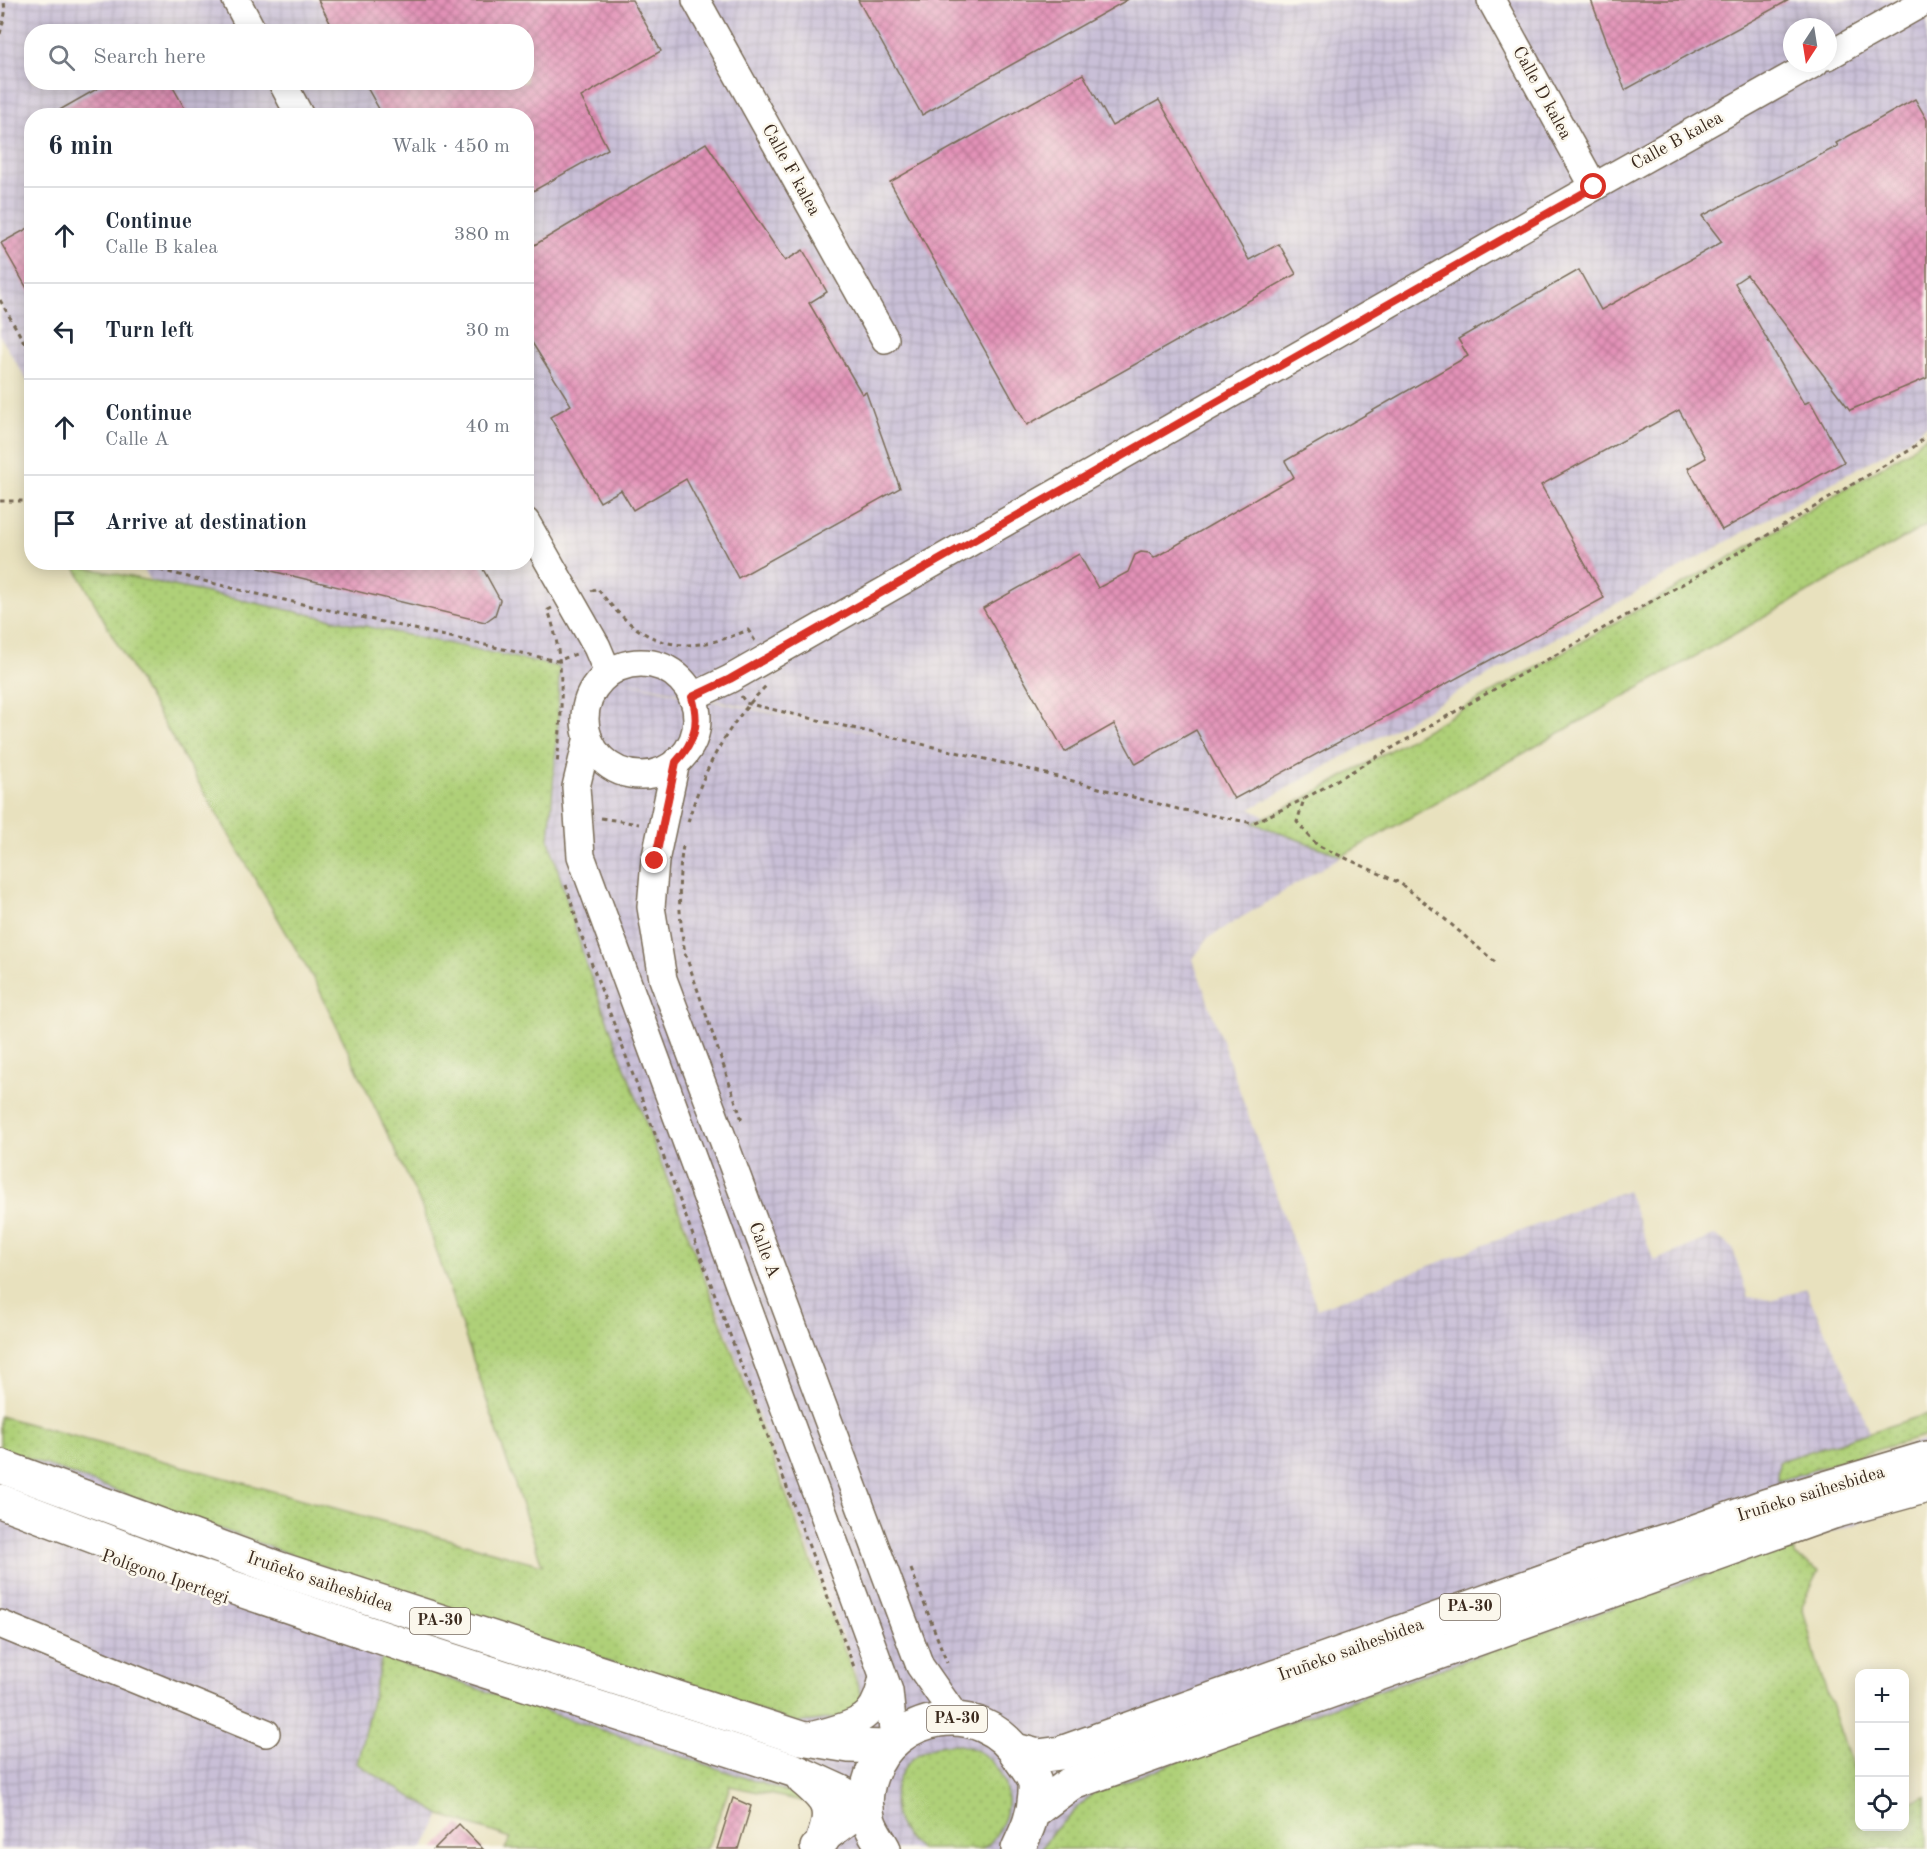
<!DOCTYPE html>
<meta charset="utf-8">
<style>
body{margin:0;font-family:"Old Standard TT",serif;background:#f2f2f3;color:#1f2937}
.controls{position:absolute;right:18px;bottom:18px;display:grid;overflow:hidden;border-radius:12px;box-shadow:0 3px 15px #0003}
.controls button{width:54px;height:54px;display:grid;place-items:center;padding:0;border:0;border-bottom:2px solid #e0e1e3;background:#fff;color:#1f2937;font:30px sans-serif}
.compass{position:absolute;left:1783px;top:18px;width:54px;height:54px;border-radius:50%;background:#fff;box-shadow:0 3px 15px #0003;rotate:192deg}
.stop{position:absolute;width:18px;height:18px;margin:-14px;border:4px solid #d93025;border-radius:50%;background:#fff}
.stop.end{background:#d93025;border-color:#fff;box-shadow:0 2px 6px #0008}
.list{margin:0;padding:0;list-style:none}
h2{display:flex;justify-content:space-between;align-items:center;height:78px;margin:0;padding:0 24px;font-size:26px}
h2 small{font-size:20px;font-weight:400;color:#747a83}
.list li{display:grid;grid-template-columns:39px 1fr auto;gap:18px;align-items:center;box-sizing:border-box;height:96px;padding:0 24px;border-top:2px solid #e0e1e3}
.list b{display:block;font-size:22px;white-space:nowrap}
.list p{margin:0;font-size:20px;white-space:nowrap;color:#747a83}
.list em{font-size:20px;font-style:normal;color:#747a83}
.icon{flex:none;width:33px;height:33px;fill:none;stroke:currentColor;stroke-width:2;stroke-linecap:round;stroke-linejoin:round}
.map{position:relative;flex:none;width:1927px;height:1849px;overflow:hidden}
.search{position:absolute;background:#fff;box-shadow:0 3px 15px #0003;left:24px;top:24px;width:510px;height:66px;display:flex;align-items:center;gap:15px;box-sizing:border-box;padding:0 21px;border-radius:24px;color:#747a83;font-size:22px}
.panel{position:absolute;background:#fff;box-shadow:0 3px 15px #0003;left:24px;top:108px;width:510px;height:462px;border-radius:24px}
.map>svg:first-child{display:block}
.industrial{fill:url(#industrial-grid);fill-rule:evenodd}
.green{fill:url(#green-dots);stroke:#757d4b;stroke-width:1.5}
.building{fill:url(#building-cross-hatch)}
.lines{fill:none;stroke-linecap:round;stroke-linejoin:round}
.minor-casing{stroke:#786a56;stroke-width:30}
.highway-casing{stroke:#786a56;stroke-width:36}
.path{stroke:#786a56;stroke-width:3;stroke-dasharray:4.5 4.5;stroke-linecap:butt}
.minor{stroke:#fff;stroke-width:27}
.highway{stroke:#fff;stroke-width:33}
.route{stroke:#d93025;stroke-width:8}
.labels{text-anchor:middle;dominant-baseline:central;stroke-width:5;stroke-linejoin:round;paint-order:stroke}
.shield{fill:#fbf7ec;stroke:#75685c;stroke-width:1.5}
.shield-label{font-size:16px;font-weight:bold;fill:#3b2a1e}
.street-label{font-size:18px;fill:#3b2a1e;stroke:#fbf7ec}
</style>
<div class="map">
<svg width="1927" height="1849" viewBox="0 0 1927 1849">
<defs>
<pattern id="industrial-grid" width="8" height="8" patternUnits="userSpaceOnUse" patternTransform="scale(1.5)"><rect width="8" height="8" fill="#c9bfd7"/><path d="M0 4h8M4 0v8" fill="none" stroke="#aea4b8"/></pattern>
<pattern id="green-dots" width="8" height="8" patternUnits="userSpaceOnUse" patternTransform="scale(1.5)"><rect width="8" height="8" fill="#afd078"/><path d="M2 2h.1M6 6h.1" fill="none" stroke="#97b367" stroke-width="1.8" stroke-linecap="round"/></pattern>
<pattern id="building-cross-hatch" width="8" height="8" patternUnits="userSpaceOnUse" patternTransform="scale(1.5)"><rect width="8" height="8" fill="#e392b8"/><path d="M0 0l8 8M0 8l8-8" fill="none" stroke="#b97795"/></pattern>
</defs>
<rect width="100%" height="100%" fill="#fbf7ec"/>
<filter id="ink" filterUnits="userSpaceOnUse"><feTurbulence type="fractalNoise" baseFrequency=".0167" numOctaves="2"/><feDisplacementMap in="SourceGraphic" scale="12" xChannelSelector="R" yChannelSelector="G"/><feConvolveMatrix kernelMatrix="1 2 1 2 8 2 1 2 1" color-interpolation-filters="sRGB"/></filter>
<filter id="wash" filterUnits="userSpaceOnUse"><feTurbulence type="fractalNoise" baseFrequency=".008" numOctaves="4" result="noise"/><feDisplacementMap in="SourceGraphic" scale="24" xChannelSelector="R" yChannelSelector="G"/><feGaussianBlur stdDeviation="1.35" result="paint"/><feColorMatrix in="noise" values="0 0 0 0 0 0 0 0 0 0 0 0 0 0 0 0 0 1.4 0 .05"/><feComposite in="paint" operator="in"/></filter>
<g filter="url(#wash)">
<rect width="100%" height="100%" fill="#e8e1be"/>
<path class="industrial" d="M0 0H1927V424L1908 440 1250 809 1342 856 1208 938 1193 959 1317 1309 1627 1190 1654 1261 1716 1235 1733 1249 1748 1297 1772 1300 1805 1288 1856 1396 1869 1432 1779 1461 1778 1481 1927 1440V1501L1791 1545 1177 1762 1092 1794 1051 1834 1042 1849H802L816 1804 382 1657 357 1764 441 1815 423 1849H0V1448L396 1593 797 1723 841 1717 863 1699 849 1653 586 963 549 840 558 720V667L152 583 140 563 526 562V116H32L31 387 0 336ZM1792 27H1828V63H1792ZM32 32H526V82H32ZM617 680H618L1005 760 692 697Z"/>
<g class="green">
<path d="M1927 435V525L1342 856 1253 823 1304 799 1729 558 1910 450Z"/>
<path d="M74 565 559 667 558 720 549 840 586 964 863 1699 841 1717 797 1723 396 1593 0 1448V1416L542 1565 421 1205 317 985 112 635Z"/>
<path d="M1927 1414V1436L1886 1447 1778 1481 1779 1461Z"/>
<path d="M1791 1545 1796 1557 1819 1571 1802 1606 1818 1666 1859 1786 1860 1826H1904L1905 1803 1926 1796 1927 1849H1042L1051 1834 1092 1794 1177 1762Z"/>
<path d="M382 1657 806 1798 816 1804 730 1786 707 1849H505L511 1838 441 1815 357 1764Z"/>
<path d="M953 1744C959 1745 966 1746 971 1748 1005 1761 1018 1804 997 1833 993 1839 988 1847 980 1849 971 1849 932 1849 920 1849 915 1845 910 1841 906 1836 886 1811 893 1774 917 1755 928 1747 940 1746 953 1744Z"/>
</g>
<g id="blocks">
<g class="building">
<path d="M318 0H632L661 51 581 97 608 149 526 195V116H383L364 82H526V32H335Z"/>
<path d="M858 0H1127L922 115Z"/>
<path d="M1591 0H1789L1625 90Z"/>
<path d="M1083 74 1112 126 1159 100 1249 260 1279 244 1296 274 1027 425 890 182Z"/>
<path d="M109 82H170L189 116H49Z"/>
<path d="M1915 99 1927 120V378L1850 410 1747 275 1735 283 1804 404 1810 401 1844 462 1722 530 1688 468 1706 458 1679 410 1541 485 1604 598 1234 799 1196 730 1136 764 1114 724 1065 752 983 608 1079 554 1098 588 1128 572 1135 555 1141 552 1149 553 1154 558 1294 477 1285 461 1468 356 1458 339 1579 270 1601 310 1722 242 1702 216 1838 146 1836 143Z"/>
<path d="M706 143 785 261 803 250 827 292 809 303 862 394 866 392 900 488 738 578 686 479 633 510 621 490 600 502 550 417 571 405 526 333V250Z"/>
<path d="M32 226V297L1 243Z"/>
<path d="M260 562H479L500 600 495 615 485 622 259 568Z"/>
<path d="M733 1798 751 1806 738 1849H717Z"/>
<path d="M459 1824 483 1849H434Z"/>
</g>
</g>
</g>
<g filter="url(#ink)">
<use href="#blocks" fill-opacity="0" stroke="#786a56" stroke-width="1.5"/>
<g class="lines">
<defs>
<g id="minor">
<path d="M236 0 253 32"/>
<path d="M696 0 885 339"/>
<path d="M1491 0 1594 187"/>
<path d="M1828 56 1927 0"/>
<path d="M282 82 300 116"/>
<path d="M526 522 597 647 608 673"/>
<circle cx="641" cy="719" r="56"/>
<path d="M692 697 730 679 1594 187 1815 63"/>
<path d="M588 737 576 787 581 856 889 1691 894 1740"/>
<path d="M676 762 655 861 651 907 663 979 920 1666 957 1719"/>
<path d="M0 1624 266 1733"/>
<path d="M806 1737C822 1733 858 1725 868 1713 877 1703 880 1690 883 1677"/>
<path d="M814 1847 867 1808"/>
</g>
<g id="highway">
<path d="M0 1466 277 1568 801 1738 849 1746 887 1747"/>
<path d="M0 1501 193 1574 401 1644 793 1770 839 1791 867 1808"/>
<path d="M1015 1750 1038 1756 1061 1753 1594 1563 1690 1533 1768 1505 1927 1458"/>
<path d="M803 1779C827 1799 835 1808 823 1839"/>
<path d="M1034 1811 1070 1784 1833 1512 1927 1486"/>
<path d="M884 1849C879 1840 872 1831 869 1821 865 1807 866 1790 871 1776 893 1712 982 1697 1019 1757 1024 1764 1030 1772 1034 1780 1036 1784 1035 1788 1035 1793 1034 1815 1027 1830 1018 1849"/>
</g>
</defs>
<use href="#minor" class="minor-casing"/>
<use href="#highway" class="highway-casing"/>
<g class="path">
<path d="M0 34 5 14 4 0"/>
<path d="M0 300 32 356"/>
<path d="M0 501H32"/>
<path d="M145 562 148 567 244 591 557 661 576 654"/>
<path d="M591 591 597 588C641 646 680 659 748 630L755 641"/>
<path d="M552 608 548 610C566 661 562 712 557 765"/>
<path d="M741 696 746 703 758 706 1024 768 1178 809 1253 823 1304 799"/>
<path d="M601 818 639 824"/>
<path d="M688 822C703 769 729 722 768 684"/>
<path d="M683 846C677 882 679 917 685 953L743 1123"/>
<path d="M566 885 580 932 602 992 854 1667"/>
<path d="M1495 962 1439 914 1400 883 1317 845 1297 822 1304 799 1484 695 1729 558 1910 450 1927 436"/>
<path d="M911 1569 947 1663"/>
</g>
<use href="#minor" class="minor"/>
<use href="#highway" class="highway"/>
</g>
</g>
<g class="lines" filter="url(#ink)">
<path class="route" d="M655 861 676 762C695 742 700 723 692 697L730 679 1594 187"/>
</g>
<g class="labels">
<g class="shield">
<rect x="1440" y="1594" width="60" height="26" rx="4.5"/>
<rect x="410" y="1608" width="60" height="26" rx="4.5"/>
<rect x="927" y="1706" width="60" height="26" rx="4.5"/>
</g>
<g class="shield-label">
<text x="1470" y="1607">PA-30</text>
<text x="440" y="1621">PA-30</text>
<text x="957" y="1719">PA-30</text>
</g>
<g class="street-label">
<text transform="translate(1542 93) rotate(61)">Calle D kalea</text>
<text transform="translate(1677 141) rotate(-29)">Calle B kalea</text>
<text transform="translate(791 170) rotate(61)">Calle F kalea</text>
<text transform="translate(764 1250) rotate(69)">Calle A</text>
<text transform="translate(1811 1494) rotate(-17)">Iruñeko saihesbidea</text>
<text transform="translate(165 1577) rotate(19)">Polígono Ipertegi</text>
<text transform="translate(320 1582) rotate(19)">Iruñeko saihesbidea</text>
<text transform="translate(1351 1650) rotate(-20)">Iruñeko saihesbidea</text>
</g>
</g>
</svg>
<div class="controls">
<button>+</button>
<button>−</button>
<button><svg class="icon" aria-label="locate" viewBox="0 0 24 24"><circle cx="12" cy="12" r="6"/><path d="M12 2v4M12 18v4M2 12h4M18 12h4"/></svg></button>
</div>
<svg class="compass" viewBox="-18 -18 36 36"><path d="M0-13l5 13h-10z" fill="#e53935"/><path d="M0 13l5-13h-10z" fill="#747a83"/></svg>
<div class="stop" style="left:1594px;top:187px"></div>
<div class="stop end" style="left:655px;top:861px"></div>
<div class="search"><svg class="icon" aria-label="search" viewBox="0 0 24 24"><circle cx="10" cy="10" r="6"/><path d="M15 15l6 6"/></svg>Search here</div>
<section class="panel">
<h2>6 min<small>Walk · 450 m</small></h2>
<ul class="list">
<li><svg class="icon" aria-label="ahead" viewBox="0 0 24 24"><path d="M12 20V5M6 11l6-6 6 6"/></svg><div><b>Continue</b><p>Calle B kalea</p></div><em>380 m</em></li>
<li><svg class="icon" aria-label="left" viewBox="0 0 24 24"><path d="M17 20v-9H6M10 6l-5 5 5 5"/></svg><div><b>Turn left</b></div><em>30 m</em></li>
<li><svg class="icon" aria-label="ahead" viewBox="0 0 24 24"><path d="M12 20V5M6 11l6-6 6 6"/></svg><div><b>Continue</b><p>Calle A</p></div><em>40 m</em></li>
<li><svg class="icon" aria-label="arrive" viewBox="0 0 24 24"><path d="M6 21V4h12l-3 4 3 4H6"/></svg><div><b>Arrive at destination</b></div></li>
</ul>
</section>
</div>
